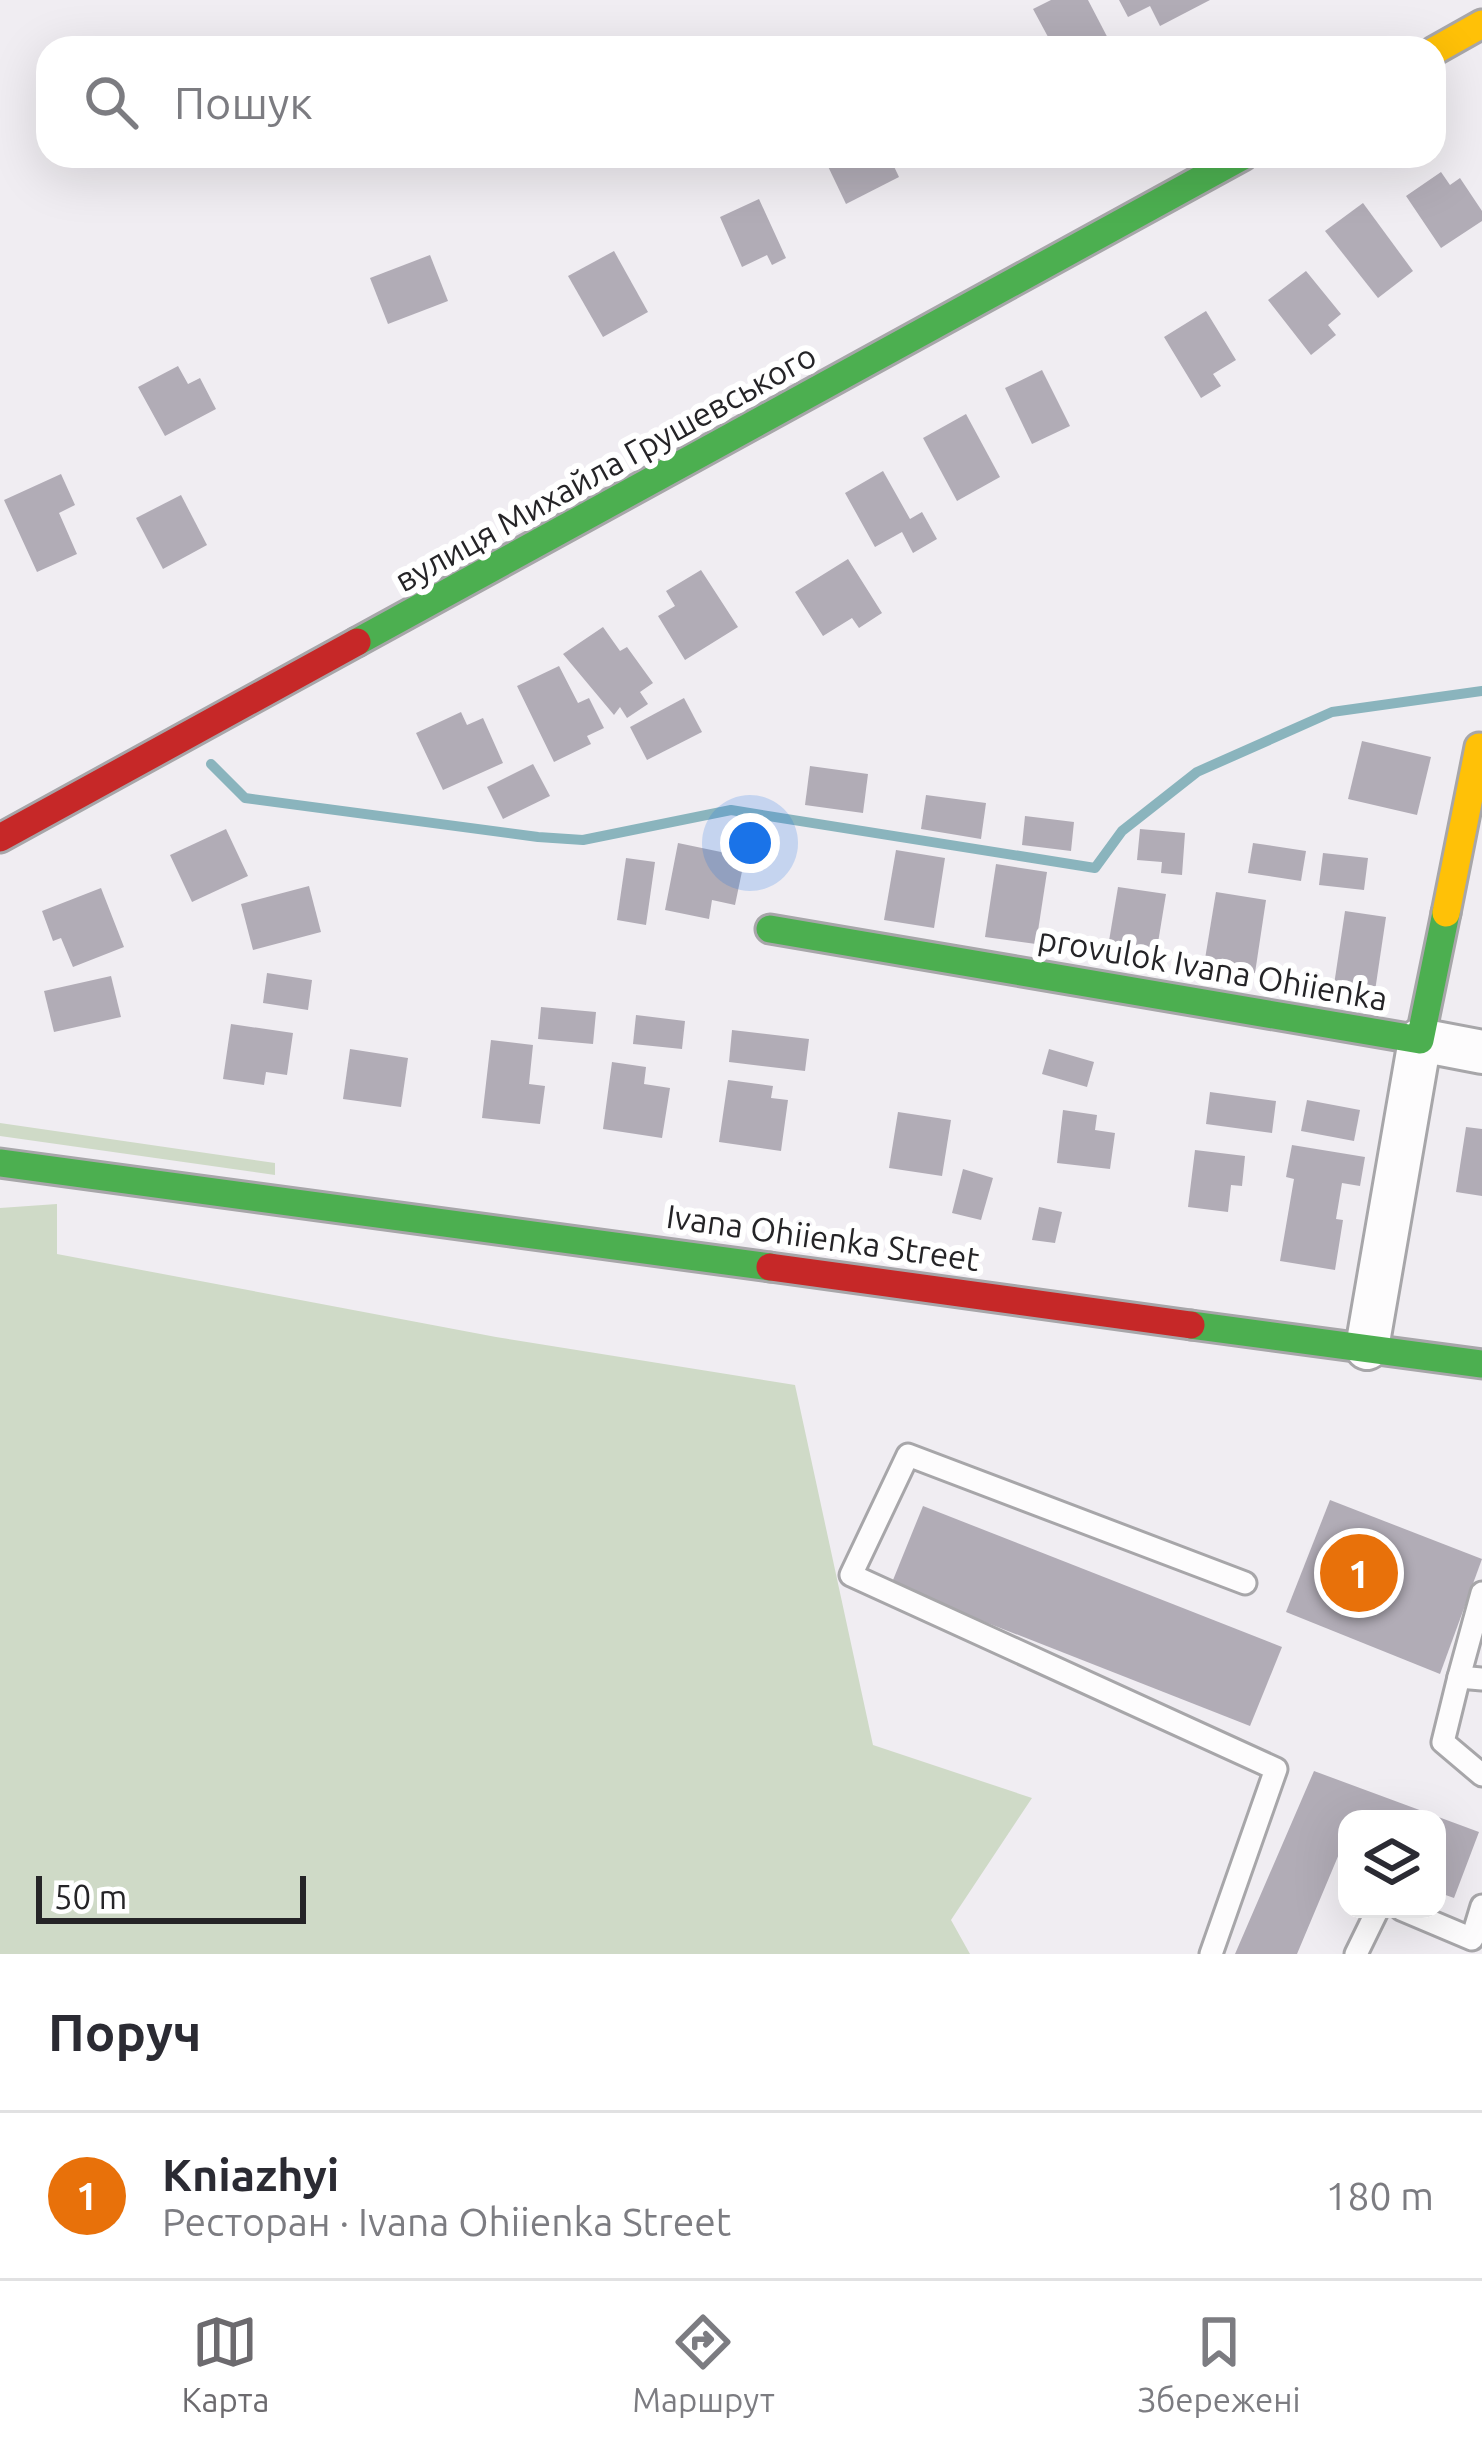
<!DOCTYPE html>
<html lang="uk">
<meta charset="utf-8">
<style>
body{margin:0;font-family:Ubuntu,sans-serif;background:#f7f7f7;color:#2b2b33}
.controls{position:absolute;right:36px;bottom:36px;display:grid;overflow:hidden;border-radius:24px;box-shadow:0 12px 48px #0002}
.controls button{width:108px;height:108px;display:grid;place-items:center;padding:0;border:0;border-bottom:3px solid #e1e1e2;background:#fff;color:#2b2b33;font:60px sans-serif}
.scale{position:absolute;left:36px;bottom:30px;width:270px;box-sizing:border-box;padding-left:12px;border:6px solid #252427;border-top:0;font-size:33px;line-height:42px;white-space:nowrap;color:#252427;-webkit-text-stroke:9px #fff;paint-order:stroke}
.you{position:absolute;left:750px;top:843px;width:42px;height:42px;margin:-30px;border:9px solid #fff;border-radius:50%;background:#1a73e8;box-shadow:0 0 0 18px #1a73e833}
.badge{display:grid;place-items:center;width:78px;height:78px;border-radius:50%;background:#6c6a6e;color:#fff;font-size:39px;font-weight:700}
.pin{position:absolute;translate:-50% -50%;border:6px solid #fff;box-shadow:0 3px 12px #0006}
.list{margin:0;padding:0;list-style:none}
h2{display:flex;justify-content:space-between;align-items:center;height:156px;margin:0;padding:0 48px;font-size:51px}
h2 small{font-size:39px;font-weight:400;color:#7c7c81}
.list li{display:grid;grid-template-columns:78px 1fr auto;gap:36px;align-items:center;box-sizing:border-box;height:168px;padding:0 48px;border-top:3px solid #e1e1e2}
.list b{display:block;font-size:45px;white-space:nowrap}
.list p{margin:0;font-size:39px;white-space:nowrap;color:#7c7c81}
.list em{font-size:39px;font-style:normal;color:#7c7c81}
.icon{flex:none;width:66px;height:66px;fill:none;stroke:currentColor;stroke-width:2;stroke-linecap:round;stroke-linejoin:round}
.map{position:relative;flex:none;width:1482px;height:1954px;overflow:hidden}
.search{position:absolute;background:#fff;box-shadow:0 12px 48px #0002;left:36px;right:36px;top:36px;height:132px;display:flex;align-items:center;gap:30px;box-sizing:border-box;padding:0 42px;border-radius:36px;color:#7c7c81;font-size:45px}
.sheet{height:324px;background:#fff}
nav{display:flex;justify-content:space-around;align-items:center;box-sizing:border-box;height:168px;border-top:3px solid #e1e1e2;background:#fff;font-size:33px;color:#7c7c81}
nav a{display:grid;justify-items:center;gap:6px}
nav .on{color:#6c6a6e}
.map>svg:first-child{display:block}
.green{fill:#cfdac7}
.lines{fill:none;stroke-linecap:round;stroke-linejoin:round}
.stream{stroke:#8ab4bd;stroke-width:10}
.building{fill:#b1acb6}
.lane-casing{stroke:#a7a6a9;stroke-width:27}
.street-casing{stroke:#a7a6a9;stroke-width:48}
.fast-casing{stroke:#a7a6a9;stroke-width:33}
.slow-casing{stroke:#a7a6a9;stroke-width:33}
.jam-casing{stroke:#a7a6a9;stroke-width:33}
.lane{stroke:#fdfcfd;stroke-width:21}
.street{stroke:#fdfcfd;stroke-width:42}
.fast{stroke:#4caf50;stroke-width:27}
.slow{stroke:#ffc107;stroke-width:27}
.jam{stroke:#c62828;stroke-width:27}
.labels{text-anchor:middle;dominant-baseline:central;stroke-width:12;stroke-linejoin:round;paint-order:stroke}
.street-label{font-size:33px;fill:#252427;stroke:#fff}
</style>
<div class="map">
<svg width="1482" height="1954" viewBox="0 0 1482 1954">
<rect width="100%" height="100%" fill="#f0edf2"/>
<g class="green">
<path d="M0 1123 275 1163V1175L0 1136Z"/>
<path d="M57 1204V1254L496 1337 795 1385 873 1745 1032 1798 951 1920 970 1954H0V1208Z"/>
</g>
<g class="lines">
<path class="stream" d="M211 764 245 798 538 837 583 840 731 810 1095 868 1122 831 1197 772 1332 712 1482 691"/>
</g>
<g class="building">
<path d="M1051 0H1088L1113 48H1054L1033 9Z"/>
<path d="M1119 0H1210L1160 26 1150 6 1128 17Z"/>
<path d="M823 156H889L899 177 846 204Z"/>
<path d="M1441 172 1450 185 1460 178 1482 211V221L1441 248 1406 196Z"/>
<path d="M759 199 786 258 772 265 767 255 742 267 720 217Z"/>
<path d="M1363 203 1413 271 1378 298 1325 231Z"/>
<path d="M614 251 648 312 603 337 568 276Z"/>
<path d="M430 255 448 301 388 324 370 278Z"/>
<path d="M1306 271 1341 314 1328 325 1336 335 1311 355 1268 300Z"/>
<path d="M1206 311 1236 360 1213 374 1221 386 1201 398 1164 337Z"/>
<path d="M178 366 188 384 200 378 216 409 165 436 138 387Z"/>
<path d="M1042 370 1070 426 1032 444 1005 388Z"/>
<path d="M966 414 1000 477 957 501 923 438Z"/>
<path d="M883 471 910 519 922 512 937 539 913 553 902 532 875 547 845 493Z"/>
<path d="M61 474 75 505 59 513 77 554 37 572 4 500Z"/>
<path d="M181 495 207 545 163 569 136 518Z"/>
<path d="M848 559 882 613 859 628 852 618 823 636 795 592Z"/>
<path d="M701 570 738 627 685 660 658 616 675 606 666 591Z"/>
<path d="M603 627 620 651 627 647 653 683 640 692 648 704 627 718 620 707 614 715 563 654Z"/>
<path d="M559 666 578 703 589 698 604 728 587 736 591 744 554 762 517 686Z"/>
<path d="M684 698 702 732 647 760 630 727Z"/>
<path d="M461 712 467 725 483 718 503 763 443 790 416 733Z"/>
<path d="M1362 741 1431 757 1417 815 1348 799Z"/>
<path d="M533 764 550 796 503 819 487 787Z"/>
<path d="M810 766 868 774 863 813 805 805Z"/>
<path d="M926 795 986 803 981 839 921 829Z"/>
<path d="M1025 816 1074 822 1071 851 1022 845Z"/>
<path d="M226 829 248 876 192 902 170 855Z"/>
<path d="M1140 829 1185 833 1182 875 1161 873 1162 862 1137 860Z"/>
<path d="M678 843 745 857 735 905 712 900 709 919 665 910Z"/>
<path d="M1253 843 1306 851 1301 881 1248 873Z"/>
<path d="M896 850 945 858 934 928 884 920Z"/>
<path d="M1323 853 1368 858 1364 890 1319 885Z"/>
<path d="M626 858 655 862 646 925 617 920Z"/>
<path d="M996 864 1047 872 1036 944 985 937Z"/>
<path d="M309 886 321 932 253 950 241 904Z"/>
<path d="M1118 887 1166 894 1155 961 1107 953Z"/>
<path d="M101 888 124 947 73 967 61 938 53 941 42 911Z"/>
<path d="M1216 892 1266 900 1255 973 1204 965Z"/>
<path d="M1345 911 1386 917 1375 991 1334 985Z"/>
<path d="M267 973 312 980 308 1010 263 1003Z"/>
<path d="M111 976 121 1017 54 1032 44 991Z"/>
<path d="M541 1007 596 1012 593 1044 538 1039Z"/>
<path d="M636 1015 685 1021 682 1049 633 1044Z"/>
<path d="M231 1024 293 1033 287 1075 266 1072 264 1085 223 1079Z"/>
<path d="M732 1030 809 1039 805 1071 729 1062Z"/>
<path d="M491 1040 533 1045 529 1084 545 1086 540 1124 482 1118Z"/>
<path d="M350 1049 408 1058 401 1107 343 1099Z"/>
<path d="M1049 1049 1094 1062 1087 1087 1042 1074Z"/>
<path d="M612 1062 646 1067 644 1084 670 1088 662 1138 603 1129Z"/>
<path d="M728 1080 773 1086 771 1098 788 1100 781 1151 719 1142Z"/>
<path d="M1210 1092 1276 1101 1272 1133 1206 1124Z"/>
<path d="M1307 1100 1360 1110 1354 1141 1301 1131Z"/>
<path d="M1063 1110 1097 1115 1095 1130 1115 1133 1110 1169 1057 1163Z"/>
<path d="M898 1112 951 1120 942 1176 889 1168Z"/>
<path d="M1466 1127 1482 1129V1196L1456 1192Z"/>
<path d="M1292 1145 1365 1157 1360 1186 1342 1183 1336 1219 1343 1220 1335 1270 1280 1261 1294 1179 1286 1177Z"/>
<path d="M1195 1150 1245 1156 1242 1186 1231 1185 1228 1212 1188 1207Z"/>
<path d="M963 1169 993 1178 981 1220 952 1213Z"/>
<path d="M1039 1207 1062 1212 1055 1243 1032 1240Z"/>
<path d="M1330 1500 1482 1559 1440 1674 1286 1612Z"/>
<path d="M923 1506 1282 1647 1250 1726 891 1585Z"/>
<path d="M1314 1771 1479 1832 1454 1898 1437 1892V1819H1347V1857L1339 1854 1297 1954H1235Z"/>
</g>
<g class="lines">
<defs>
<g id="lane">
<path d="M1482 1593 1459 1677 1482 1679"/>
<path d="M1459 1677 1443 1742 1482 1775"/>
<path d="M1401 1909 1472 1939 1482 1906"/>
<path d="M1211 1954 1276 1769 851 1575 908 1455 1245 1583"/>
<path d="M1356 1954 1378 1909"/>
</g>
<path id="street" d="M1367 1348 1420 1040 1482 1052"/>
<g id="fast">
<path d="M357 642 1243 156"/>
<path d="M770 929 1420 1040 1446 913"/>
<path d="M0 1163 770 1267"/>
<path d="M1191 1325 1482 1364"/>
</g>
<g id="slow">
<path d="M1434 51 1482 24"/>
<path d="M1446 913 1479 747"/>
</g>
<g id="jam">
<path d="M0 838 357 642"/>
<path d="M770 1267 1191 1325"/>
</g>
</defs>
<use href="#lane" class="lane-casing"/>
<use href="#street" class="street-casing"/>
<use href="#fast" class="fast-casing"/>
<use href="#slow" class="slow-casing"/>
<use href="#jam" class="jam-casing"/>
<use href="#lane" class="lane"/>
<use href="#street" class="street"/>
<use href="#fast" class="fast"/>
<use href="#slow" class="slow"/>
<use href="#jam" class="jam"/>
</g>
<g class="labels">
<g class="street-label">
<text transform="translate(605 467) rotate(-29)">вулиця Михайла Грушевського</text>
<text transform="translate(1213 968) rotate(10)">provulok Ivana Ohiienka</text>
<text transform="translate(823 1237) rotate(8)">Ivana Ohiienka Street</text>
</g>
</g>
</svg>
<div class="controls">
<button><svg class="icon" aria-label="layers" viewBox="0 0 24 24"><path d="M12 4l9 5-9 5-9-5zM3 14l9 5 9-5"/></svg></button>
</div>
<div class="scale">50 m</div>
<div class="you"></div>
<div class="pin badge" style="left:1359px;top:1573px;background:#e8710a">1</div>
<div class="search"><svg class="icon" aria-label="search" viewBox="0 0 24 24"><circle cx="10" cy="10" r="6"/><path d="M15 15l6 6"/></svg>Пошук</div>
</div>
<section class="sheet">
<h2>Поруч<small></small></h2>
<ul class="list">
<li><span class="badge" style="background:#e8710a">1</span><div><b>Kniazhyi</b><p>Ресторан · Ivana Ohiienka Street</p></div><em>180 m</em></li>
</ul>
</section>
<nav>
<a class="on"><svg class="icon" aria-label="map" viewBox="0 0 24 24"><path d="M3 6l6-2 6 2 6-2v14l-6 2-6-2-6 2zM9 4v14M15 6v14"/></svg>Карта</a>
<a><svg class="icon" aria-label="directions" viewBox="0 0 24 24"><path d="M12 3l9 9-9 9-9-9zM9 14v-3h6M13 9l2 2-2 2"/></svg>Маршрут</a>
<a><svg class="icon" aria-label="saved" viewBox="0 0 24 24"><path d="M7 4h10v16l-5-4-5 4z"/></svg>Збережені</a>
</nav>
